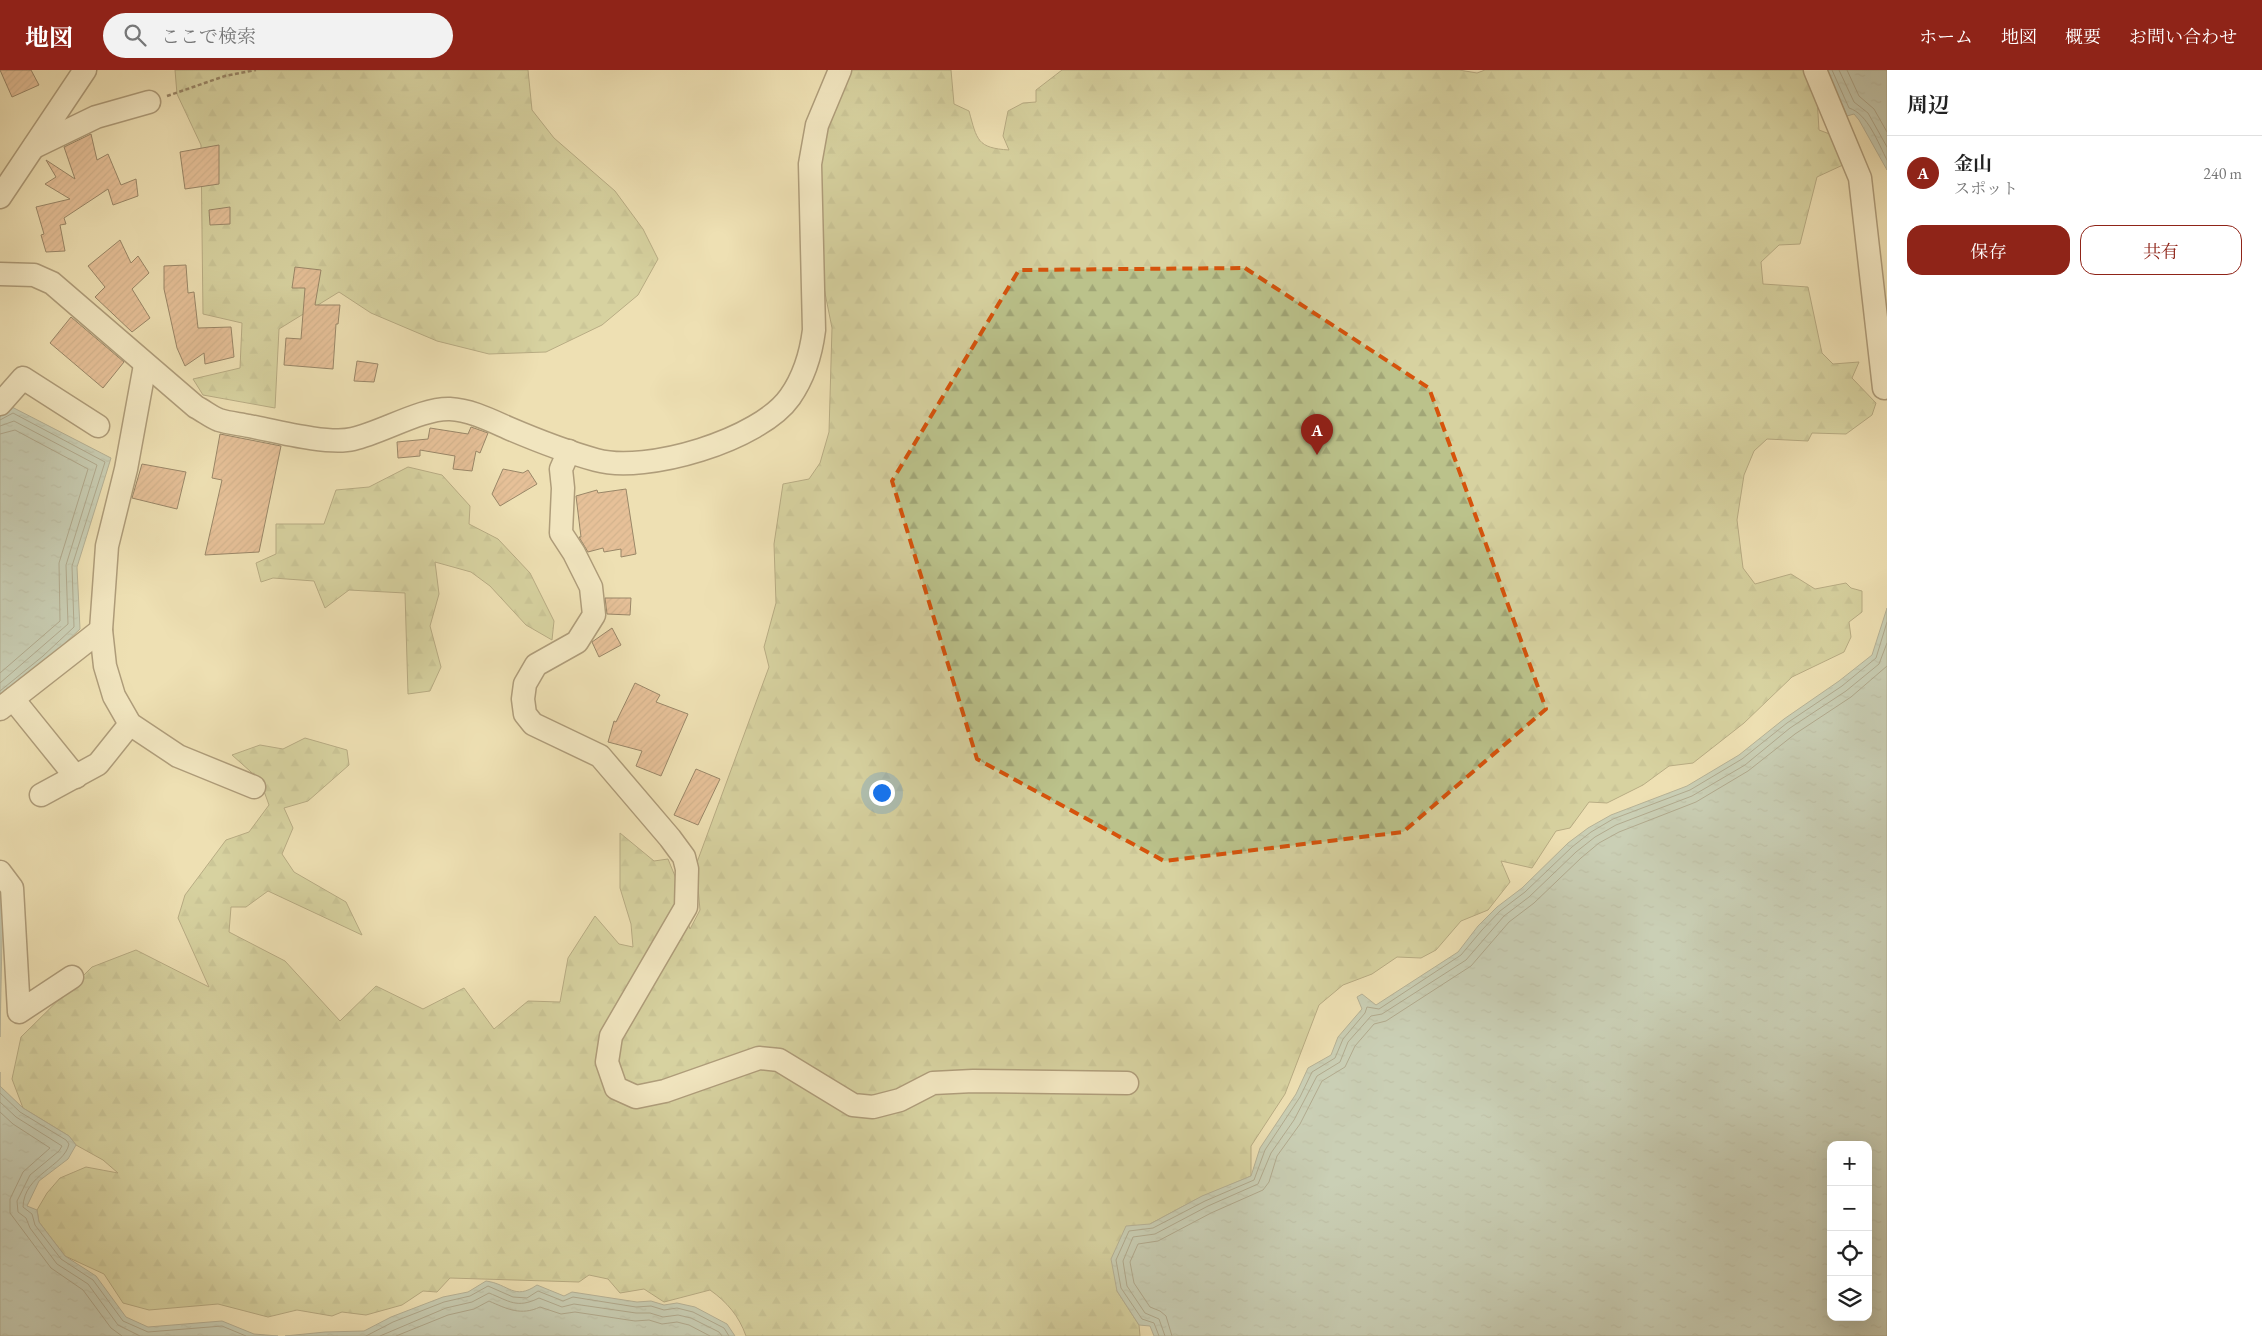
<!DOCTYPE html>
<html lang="ja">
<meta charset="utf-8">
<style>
body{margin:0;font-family:"EB Garamond","Noto Serif JP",serif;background:#f2f2f2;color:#222}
.controls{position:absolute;right:15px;bottom:15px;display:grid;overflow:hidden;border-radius:10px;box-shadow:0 5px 20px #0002}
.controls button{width:45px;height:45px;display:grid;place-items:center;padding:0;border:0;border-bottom:1px solid #e0e0e0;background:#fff;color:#222;font:25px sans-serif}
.you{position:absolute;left:881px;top:722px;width:18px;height:18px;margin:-12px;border:4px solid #fff;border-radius:50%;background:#1a73e8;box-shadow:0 0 0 8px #1a73e833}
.badge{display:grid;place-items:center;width:32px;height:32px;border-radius:50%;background:#8f2418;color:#fff;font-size:16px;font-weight:700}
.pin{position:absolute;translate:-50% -41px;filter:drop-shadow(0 1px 2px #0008)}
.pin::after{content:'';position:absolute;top:26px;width:18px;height:15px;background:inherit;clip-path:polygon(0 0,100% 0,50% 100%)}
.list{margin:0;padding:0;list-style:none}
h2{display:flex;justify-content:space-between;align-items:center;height:65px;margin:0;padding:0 20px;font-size:21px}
h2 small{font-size:16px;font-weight:400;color:#767676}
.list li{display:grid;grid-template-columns:32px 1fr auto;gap:15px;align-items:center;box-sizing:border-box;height:75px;padding:0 20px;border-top:1px solid #e0e0e0}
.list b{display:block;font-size:19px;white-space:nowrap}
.list p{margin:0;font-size:16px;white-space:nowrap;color:#767676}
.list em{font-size:16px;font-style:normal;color:#767676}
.actions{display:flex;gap:10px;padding:15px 20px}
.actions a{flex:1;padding:11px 0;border:1px solid #8f2418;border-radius:15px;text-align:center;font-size:18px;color:#8f2418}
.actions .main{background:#8f2418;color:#fff}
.icon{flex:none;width:28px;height:28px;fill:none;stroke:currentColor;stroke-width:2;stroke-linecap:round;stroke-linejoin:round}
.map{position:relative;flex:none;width:1887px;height:1266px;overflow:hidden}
header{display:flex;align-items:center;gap:30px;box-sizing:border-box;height:70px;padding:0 25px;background:#8f2418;color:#fff}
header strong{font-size:24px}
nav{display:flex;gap:28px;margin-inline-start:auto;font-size:18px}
.search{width:350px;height:45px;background:#f2f2f2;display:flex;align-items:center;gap:12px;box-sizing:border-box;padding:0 18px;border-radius:28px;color:#767676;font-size:19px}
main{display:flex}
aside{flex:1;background:#fff}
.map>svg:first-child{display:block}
.forest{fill:url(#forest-firs);stroke:#776e4c}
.water{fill:url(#water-ripples);stroke:#737a74;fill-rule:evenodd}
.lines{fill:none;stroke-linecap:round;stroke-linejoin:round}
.shore{stroke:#686a63;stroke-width:1}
.building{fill:url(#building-hatch);stroke:#331b0e}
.minor-casing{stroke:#624c37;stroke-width:25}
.path{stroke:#331b0e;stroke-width:2.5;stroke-dasharray:4 2.5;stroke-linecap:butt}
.minor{stroke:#f4ebce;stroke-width:22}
.marked{fill:none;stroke:#d6530c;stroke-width:4;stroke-dasharray:10 6;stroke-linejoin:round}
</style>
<header>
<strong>地図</strong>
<div class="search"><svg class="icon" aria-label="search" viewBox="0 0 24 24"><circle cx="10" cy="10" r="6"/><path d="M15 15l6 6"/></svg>ここで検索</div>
<nav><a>ホーム</a><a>地図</a><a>概要</a><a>お問い合わせ</a></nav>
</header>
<main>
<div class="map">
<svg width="1887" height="1266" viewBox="0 0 1887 1266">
<defs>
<pattern id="forest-firs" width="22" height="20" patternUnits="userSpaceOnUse" patternTransform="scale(1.25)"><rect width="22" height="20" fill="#bbc28b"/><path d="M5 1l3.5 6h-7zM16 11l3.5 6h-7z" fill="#a1a677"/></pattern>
<pattern id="water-ripples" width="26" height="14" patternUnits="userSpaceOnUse" patternTransform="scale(1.25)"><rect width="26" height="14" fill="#9ebab8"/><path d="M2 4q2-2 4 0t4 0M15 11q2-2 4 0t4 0" fill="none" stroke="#899f9d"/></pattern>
<pattern id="building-hatch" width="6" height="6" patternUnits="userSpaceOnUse" patternTransform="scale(1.25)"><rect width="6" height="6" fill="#db9a78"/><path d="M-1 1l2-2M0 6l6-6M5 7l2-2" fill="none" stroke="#b27d61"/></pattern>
</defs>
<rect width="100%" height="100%" fill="#eee0b3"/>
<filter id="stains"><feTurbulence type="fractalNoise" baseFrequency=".004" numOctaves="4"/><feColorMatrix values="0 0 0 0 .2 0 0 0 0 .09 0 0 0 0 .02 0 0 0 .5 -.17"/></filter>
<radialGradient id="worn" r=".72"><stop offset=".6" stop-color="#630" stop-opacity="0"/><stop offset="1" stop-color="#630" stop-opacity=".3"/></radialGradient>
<g class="forest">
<path d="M175 0H528L532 40 554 68 615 121 643 159 658 189 638 225 602 255 546 282 489 284 437 271 371 243 339 222 279 259 275 338 203 325 193 309 240 298 242 253 203 244 201 75 177 24Z"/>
<path d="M843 0H951L954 34 969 41C977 70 977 78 1009 80L1003 66 1008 41 1023 33 1036 32V20L1062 0H1459L1477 3 1485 0H1810L1817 27 1819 60 1835 66 1845 94 1817 107 1800 174 1779 175 1761 192 1763 214 1808 217 1822 283 1833 294 1859 292 1852 308 1876 333 1872 345 1846 364 1812 363 1808 371 1767 369 1754 381 1744 405 1737 450 1743 498 1755 514 1791 504 1815 519 1846 513 1851 518 1862 521V542L1849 552 1851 567 1844 582 1792 607 1744 653 1693 693 1669 696 1643 715 1607 733 1589 732 1570 758 1556 761 1532 798 1501 791 1510 812 1488 840 1461 851 1436 880 1421 888 1397 887 1372 904 1343 915 1319 935 1285 1024 1251 1076V1106L1195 1130 1150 1154 1117 1221 1139 1255 1140 1266H746C739 1246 727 1232 710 1220L664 1232 644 1219 620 1223 608 1209 589 1205 579 1212 450 1208 437 1222 423 1221 402 1235 366 1245 342 1242 332 1246 297 1240 268 1247 218 1234 149 1240 123 1233 104 1204 65 1186 39 1152 37 1140 47 1123 60 1108 86 1097 118 1103 103 1090 76 1075 69 1066 23 1038 12 1009 21 967 92 897 136 880 209 917 178 848 185 825 226 770 249 762 269 735 260 710 232 685 260 675 283 679 305 668 347 680 349 695 308 731 284 738 293 758 282 784 294 802 346 832 362 865 268 821 246 837H231L229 862 285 891 340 951 376 916 423 939 464 918 494 959 528 931 560 932 568 888 595 846 619 874 633 877 631 854 620 818V763L654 791 668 789 677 811 680 830 690 859 700 840 696 795 769 597 764 577 776 533 774 474 783 414 809 409 820 393 829 362 832 258 803 113Z"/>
<path d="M408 397 442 405 470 436 469 454 498 469 530 503 554 551 552 570 526 555 490 516 471 502 435 492 439 524 430 556 441 597 430 621 408 624 405 523 349 520 325 538 314 511 273 508 261 512 256 493 276 484V454H324L336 420 369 417Z"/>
</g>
<g class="water">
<path d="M1827 0H1887V100L1859 50 1854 44 1847 46Z"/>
<path d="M10 336 111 388 77 497 80 559 47 590 0 627V347Z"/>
<path d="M1887 538V1266H1154L1150 1256 1139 1255 1117 1221 1111 1189 1126 1156 1150 1154 1202 1126 1251 1106 1260 1078 1296 1024 1308 998 1331 985 1338 967 1362 939 1357 927 1362 924 1376 935 1458 882 1478 856 1497 837 1522 818 1568 773 1588 758 1611 745 1687 716 1739 685 1784 649 1839 611 1872 585ZM1831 1075H1868V1247H1831Z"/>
<path d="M0 814 3 818 0 967Z"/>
<path d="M0 1002V1016L23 1038 69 1066 76 1075 68 1089 39 1111 27 1136 37 1140 39 1152 65 1186 96 1206 126 1247 148 1257 222 1251 254 1264 278 1266H0Z"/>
<path d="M486 1211C509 1214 514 1231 537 1215L564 1226 572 1222 637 1232 651 1231 664 1235 677 1233 695 1237 727 1254 735 1266H285L325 1262 364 1261 391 1247 443 1227 468 1222Z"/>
</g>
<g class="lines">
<g class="shore">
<path d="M1832 0 1849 38C1868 44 1878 73 1887 90"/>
<path d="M1839 0 1854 32 1868 43 1887 77"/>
<path d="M1847 0 1859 26 1874 39 1887 62"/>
<path d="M0 350 13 343 105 392 72 496 74 557 43 586 0 621"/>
<path d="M0 356 14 351 97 395 66 495 68 554 0 613"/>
<path d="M0 364 15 360 88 399 59 493 60 551 0 603"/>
<path d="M0 1023 20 1042 66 1070 69 1074C64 1097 24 1104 23 1137L32 1144 35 1155 61 1189 93 1210 123 1251 148 1262 222 1256 246 1266"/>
<path d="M0 1032 16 1047 62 1076 59 1081 30 1105 17 1131 18 1142 26 1148 30 1158 57 1194 88 1214 118 1255 140 1266"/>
<path d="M0 1042 13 1054 50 1078 23 1102 10 1129V1143L51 1198 83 1220 111 1258 122 1266"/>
<path d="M366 1266 393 1252 444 1232 470 1226 488 1216 513 1227 527 1228 538 1221 563 1231 573 1227 636 1237 651 1236 664 1240 677 1238 693 1242 724 1258 729 1266"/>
<path d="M380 1266 446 1238 472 1232 489 1223C509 1231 517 1239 539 1228L562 1237 574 1234 636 1243H650L663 1247 678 1245 691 1248 719 1262 722 1266"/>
<path d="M396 1266 448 1245 474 1239 489 1231C507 1239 521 1246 540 1237L561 1244 575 1242 635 1251 649 1250 662 1254 677 1252 689 1255 710 1266"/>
<path d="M1159 1266 1154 1253 1142 1249 1121 1218 1116 1190 1129 1161 1153 1158 1205 1131 1254 1110 1265 1080 1300 1027 1312 1002 1335 988 1343 969 1365 943 1367 937 1379 939 1461 885 1482 860 1500 841 1525 822 1572 777 1591 762 1613 749 1690 720 1742 689 1787 653 1842 616 1876 588 1887 552"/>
<path d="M1165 1266 1159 1249 1145 1243 1127 1216 1123 1191 1133 1167 1155 1164 1208 1136 1258 1114 1271 1083 1294 1050 1317 1006 1340 992 1348 972 1371 946 1382 944 1466 890 1504 846 1529 827 1576 782 1595 767 1616 755 1692 726 1745 695 1790 658 1846 621 1879 594 1887 573"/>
<path d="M1172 1266 1166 1246 1160 1241 1150 1237 1134 1213 1130 1192 1138 1174 1158 1171 1211 1143 1263 1120 1269 1112 1277 1086 1300 1054 1322 1011 1345 997 1355 976 1374 954 1386 951 1471 896 1509 852 1534 833 1581 788 1599 773 1619 762 1696 732 1748 701 1795 664 1851 627 1887 596"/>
</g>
</g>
<g class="building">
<path d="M0 0H31L39 15 12 27Z"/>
<path d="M91 64 97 90 108 84 121 115 136 109 138 126 113 135 108 119 64 148 66 154 60 155 65 181 46 182 41 165 44 164 36 137 70 129 45 114 56 107 46 90 75 109 64 77Z"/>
<path d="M219 75V114L185 119 180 82Z"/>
<path d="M230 137V154L210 155 209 140Z"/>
<path d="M120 170 131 193 138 186 149 203 132 219 150 248 132 262 95 227 105 217 88 196Z"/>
<path d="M186 195 188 223 194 222 198 258 231 257 234 287 205 294 204 283 185 296 177 278 164 219V196Z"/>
<path d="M295 197 321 200 315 235H340L338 254H336L333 299 284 295 286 268 301 269 305 218H292Z"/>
<path d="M71 247 124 292 103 318 50 273Z"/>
<path d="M357 291 378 294 374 312 354 311Z"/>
<path d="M471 357 488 363 480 383 476 381 472 401 453 399 455 386 420 380V386L398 388 397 372 428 369 430 358 468 364Z"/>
<path d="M220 364 281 376 259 482 205 485 222 410 212 408Z"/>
<path d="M142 394 186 402 177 439 132 428Z"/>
<path d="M503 399 523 403 528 400 537 414 500 436 492 424Z"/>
<path d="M626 419 636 484 621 487V479L604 482 603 478 588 482 579 467H581L576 426 597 420 598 423Z"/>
<path d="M605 528H631L630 545 607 544Z"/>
<path d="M612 558 621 575 599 587 592 572Z"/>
<path d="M635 613 660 625 656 632 688 644 661 706 636 696 642 681 608 672 614 651 616 652Z"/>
<path d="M696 699 720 709 698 755 674 745Z"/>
</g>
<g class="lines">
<defs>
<g id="minor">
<path d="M1815 0 1860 108 1884 318"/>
<path d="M34 77 96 47 149 32"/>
<path d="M0 127 85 0"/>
<path d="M0 204 34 205 52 213 196 337C204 341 211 347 219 350 228 353 240 354 249 356 275 361 328 375 353 369 383 362 422 338 450 339 470 340 490 350 508 358 536 370 567 382 596 390 646 404 760 370 790 327 804 307 811 284 814 260L810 94 817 55 840 0"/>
<path d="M145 295 126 399 107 476 101 560 105 596 114 626 130 654 178 686 254 717"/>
<path d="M0 334 23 308 98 356"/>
<path d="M569 381 561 399 563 418 561 463 574 483 591 517 594 545 577 572 536 595 525 614 523 629 525 644 533 654 600 686 670 768 684 787 687 799 686 837 611 966 607 992 616 1018 636 1027 665 1021 759 988 779 990 853 1035 873 1037 900 1030 933 1013 973 1011 1127 1013"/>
<path d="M13 629 76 707"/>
<path d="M0 639 101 560"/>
<path d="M41 725 98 694 130 654"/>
<path d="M0 802 12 818 19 942 72 907"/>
</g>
</defs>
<use href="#minor" class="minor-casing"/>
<path class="path" d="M167 26 225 6 256 0"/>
<use href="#minor" class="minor"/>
</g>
<path d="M0 0H1887V1266H0ZM1245 198 1429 318 1546 639 1403 762 1164 791 977 689 892 411 1019 200Z" fill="#eee0b3" fill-opacity=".55" fill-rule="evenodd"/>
<path class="marked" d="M1245 198 1429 318 1546 639 1403 762 1164 791 977 689 892 411 1019 200Z"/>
<rect width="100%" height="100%" filter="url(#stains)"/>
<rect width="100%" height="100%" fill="url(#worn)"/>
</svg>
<div class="controls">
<button>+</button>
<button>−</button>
<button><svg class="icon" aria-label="locate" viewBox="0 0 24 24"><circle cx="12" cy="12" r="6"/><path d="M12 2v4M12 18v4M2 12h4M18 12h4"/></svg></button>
<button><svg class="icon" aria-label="layers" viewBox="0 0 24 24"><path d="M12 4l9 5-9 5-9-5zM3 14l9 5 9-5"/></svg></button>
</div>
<div class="you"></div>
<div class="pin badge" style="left:1317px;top:385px">A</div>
</div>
<aside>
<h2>周辺<small></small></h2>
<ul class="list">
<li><span class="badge">A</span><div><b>金山</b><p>スポット</p></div><em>240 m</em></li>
</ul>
<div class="actions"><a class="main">保存</a><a>共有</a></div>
</aside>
</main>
